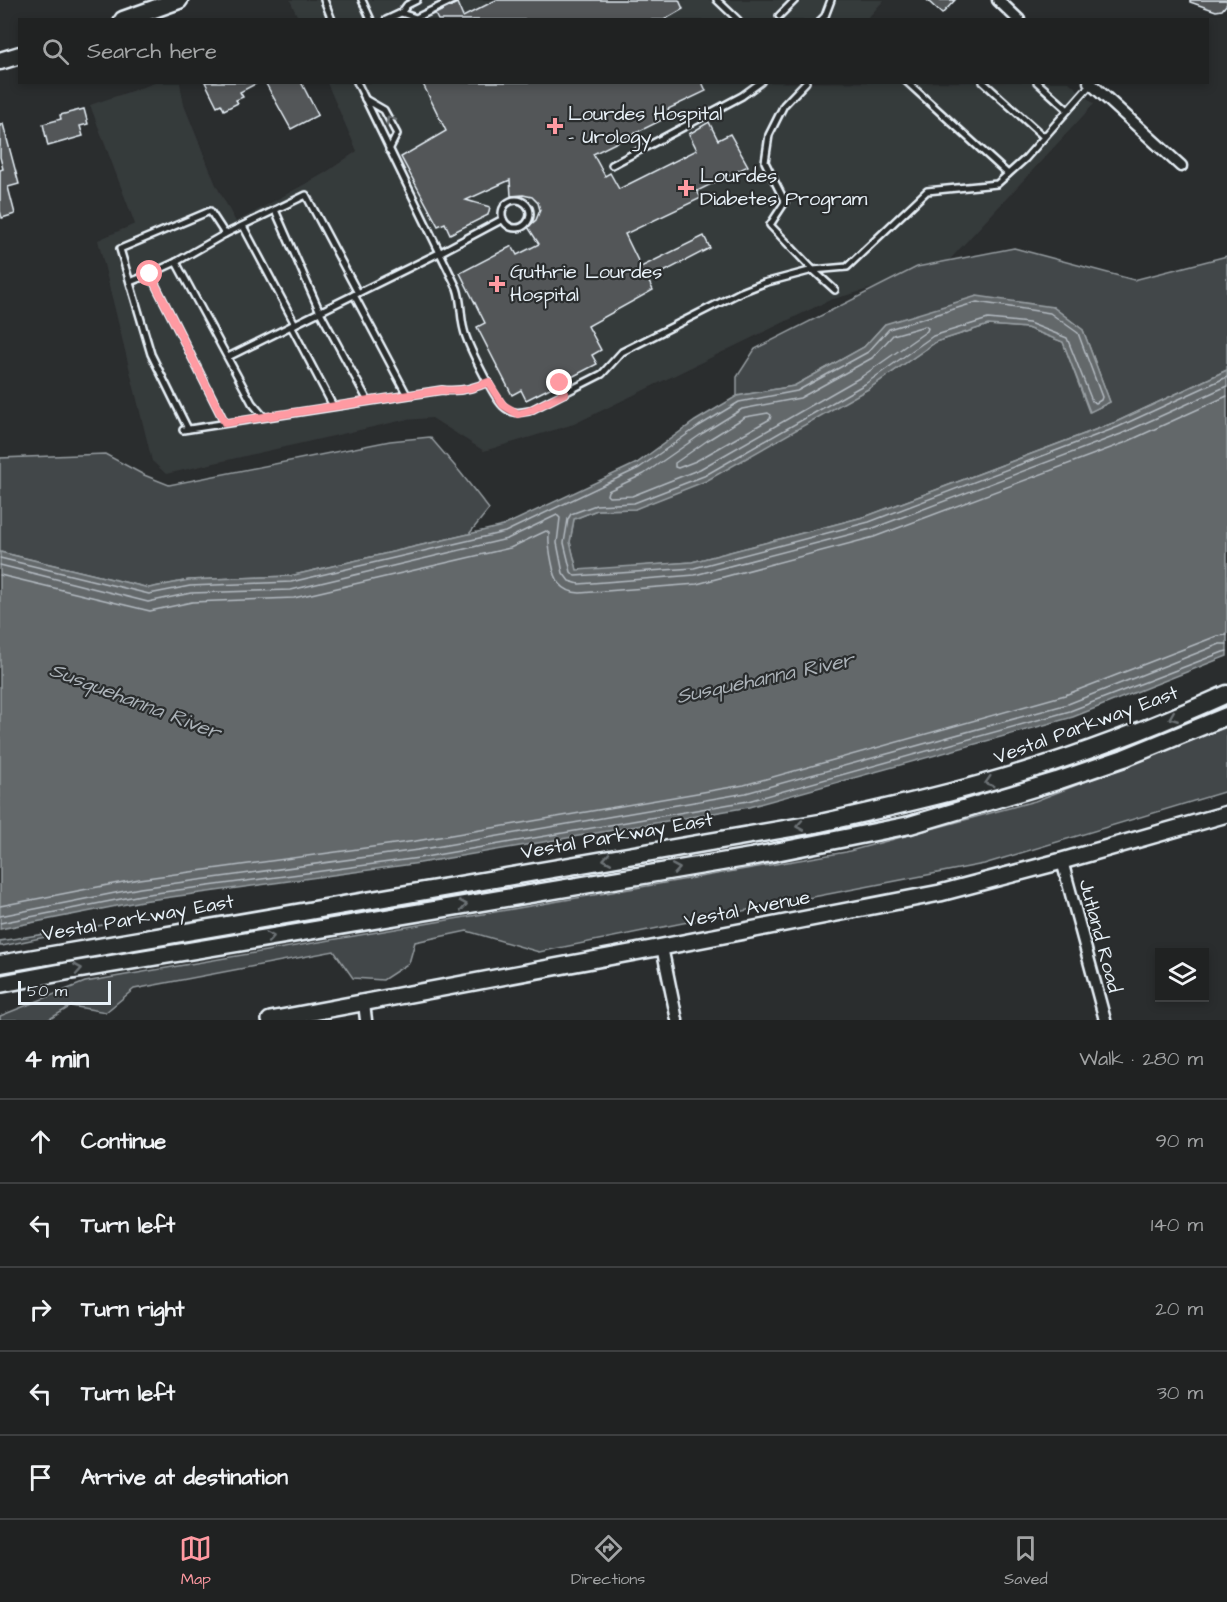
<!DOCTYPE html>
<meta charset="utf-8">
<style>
body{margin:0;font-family:"Architects Daughter",sans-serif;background:#2d2f2f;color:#f1f3f6}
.controls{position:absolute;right:18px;bottom:18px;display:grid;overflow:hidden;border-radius:0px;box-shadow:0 3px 9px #0003}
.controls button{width:54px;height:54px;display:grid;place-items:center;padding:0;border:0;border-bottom:2px solid #3d3f40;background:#202222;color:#f1f3f6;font:30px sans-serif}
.scale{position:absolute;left:18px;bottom:15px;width:93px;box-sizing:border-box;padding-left:6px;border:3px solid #e8f1f8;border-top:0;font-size:16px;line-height:21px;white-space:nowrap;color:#e8f1f8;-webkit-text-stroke:4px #2a2d2e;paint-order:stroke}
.stop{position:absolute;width:18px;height:18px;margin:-14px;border:4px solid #ff9aa2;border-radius:50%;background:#fff}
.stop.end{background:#ff9aa2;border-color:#fff;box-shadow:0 2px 6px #0008}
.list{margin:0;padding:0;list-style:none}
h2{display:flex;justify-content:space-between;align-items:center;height:78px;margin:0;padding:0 24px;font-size:26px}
h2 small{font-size:20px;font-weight:400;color:#a2a4a5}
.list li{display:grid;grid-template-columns:39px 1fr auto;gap:18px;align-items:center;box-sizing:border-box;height:84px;padding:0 24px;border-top:2px solid #3d3f40}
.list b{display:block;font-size:22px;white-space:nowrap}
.list em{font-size:20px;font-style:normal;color:#a2a4a5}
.icon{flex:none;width:33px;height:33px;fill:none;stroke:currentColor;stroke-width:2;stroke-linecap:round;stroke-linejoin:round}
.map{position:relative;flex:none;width:1227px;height:1020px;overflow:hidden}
.search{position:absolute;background:#202222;box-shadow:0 3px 9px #0003;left:18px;right:18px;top:18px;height:66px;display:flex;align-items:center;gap:15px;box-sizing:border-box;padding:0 21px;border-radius:0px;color:#a2a4a5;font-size:22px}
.sheet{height:498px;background:#202222}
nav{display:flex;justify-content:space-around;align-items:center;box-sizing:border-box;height:84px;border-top:2px solid #3d3f40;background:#202222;font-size:16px;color:#a2a4a5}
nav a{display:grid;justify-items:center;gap:3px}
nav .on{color:#ff9aa2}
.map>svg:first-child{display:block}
.built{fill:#363a3b}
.green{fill:#424648;stroke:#959ca0;stroke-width:1.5}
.water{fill:#63686b;stroke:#989fa3;stroke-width:1.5}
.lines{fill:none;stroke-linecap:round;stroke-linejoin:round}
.shore{stroke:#b3bac0;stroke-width:1.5}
.building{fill:#535759;stroke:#e8f1f8;stroke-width:1.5}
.lane-casing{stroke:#e8f1f8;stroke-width:10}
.street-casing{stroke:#e8f1f8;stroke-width:15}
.secondary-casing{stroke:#e8f1f8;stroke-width:20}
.primary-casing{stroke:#e8f1f8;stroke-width:21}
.lane{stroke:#2a2d2e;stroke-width:5}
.street{stroke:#2a2d2e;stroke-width:10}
.secondary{stroke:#2a2d2e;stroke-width:15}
.primary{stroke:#2a2d2e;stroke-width:16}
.oneway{stroke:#6c7275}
.route{stroke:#ff9aa2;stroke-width:8}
.poi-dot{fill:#ff9aa2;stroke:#2a2d2e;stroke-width:2}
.labels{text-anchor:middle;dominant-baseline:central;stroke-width:4.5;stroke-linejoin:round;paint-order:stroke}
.poi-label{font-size:20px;fill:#e8f1f8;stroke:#2a2d2e;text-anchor:start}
.street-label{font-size:20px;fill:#e8f1f8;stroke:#2a2d2e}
.water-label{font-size:21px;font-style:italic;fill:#acb3b9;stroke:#2a2d2e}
</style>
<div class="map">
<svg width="1227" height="1020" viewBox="0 0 1227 1020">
<rect width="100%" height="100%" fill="#2a2d2e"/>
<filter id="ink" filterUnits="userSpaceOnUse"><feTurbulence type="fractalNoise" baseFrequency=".0167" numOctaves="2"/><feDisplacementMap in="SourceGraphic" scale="12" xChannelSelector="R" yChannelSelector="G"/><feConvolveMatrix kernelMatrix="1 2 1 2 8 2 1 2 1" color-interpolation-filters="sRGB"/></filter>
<g filter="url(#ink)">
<g class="built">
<path d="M290 0H884L868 18 870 20H299Z"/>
<path d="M1069 82 1094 104 941 269 830 300 574 424 484 451 432 418 404 420 166 474 152 461 98 240 135 224 90 105 155 83H180L184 105 216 185 236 222 325 173 357 151 327 83Z"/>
</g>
<g class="green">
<path d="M1014 248 1134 280 1227 256V370L1116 422 867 516 692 562 577 571 570 542 574 519 597 510 635 509 868 389 936 342 988 325 1027 328 1063 342 1089 412 1110 402 1083 330 1053 307 885 324 864 347 794 386 737 396V377L755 349 917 267Z"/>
<path d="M430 437 460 472 489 509 469 534 290 576 189 580 149 588 0 552V458L105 454 144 475 169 485 390 441Z"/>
<path d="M1227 727V791L984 864 787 902 539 952 467 931 415 942 409 963 383 980 353 978 334 951 134 989 106 1012 71 1006 48 1020H0V1016L85 982 846 852 1035 801Z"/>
<path d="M103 925 2 946H0V941Z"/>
</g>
<path class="water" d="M977 296 1053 307 1083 330 1110 402 1090 412 1063 342 1027 328 988 325 936 342 868 389 706 481 635 509 597 510 574 519 570 542 577 570 692 562 867 516 1116 422 1227 370V656L1073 717 749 807 420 863 142 901 0 929V552L149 588 189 580 290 576 503 526 637 463 695 421 737 396 794 386 864 347 885 324Z"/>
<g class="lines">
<g class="shore">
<path d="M925 326 928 328 927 331 861 377 700 469 632 496 609 497 607 495 608 491 644 474 703 433 742 409 800 398 872 358 893 335Z"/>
<path d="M768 413 771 415 770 419 696 461 678 468 675 467V463L708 440 745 417Z"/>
<path d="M0 558 149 594 190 586 291 582 505 532 639 468 699 426 739 402 797 391 868 352 889 329 977 302 1050 313 1078 333 1102 397 1101 400 1096 403 1092 401 1067 338 1029 323 988 319 933 336 865 384 704 476 634 503 596 505 571 514 568 519 564 543 571 572 575 576 694 568 869 522 1118 427 1227 377"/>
<path d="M0 565 148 602 191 593 291 590 507 539 557 515 560 518 557 543 563 573 569 581 579 584 695 575 871 529 1121 434 1227 386"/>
<path d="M0 575 150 611 192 602 294 598 510 548 546 531 549 533C548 544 550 553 552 563 555 580 561 592 580 593L697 584 874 537 1124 443 1227 396"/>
<path d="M0 906 139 879 416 841 744 785 1065 695 1217 636 1227 635"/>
<path d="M0 916 140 888 418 850 746 793 1068 704 1220 644H1227"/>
<path d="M0 923 141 895 419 858 748 801 1070 711 1223 652 1227 651"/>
</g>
</g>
<g class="building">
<path d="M496 0H679L683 9 664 20H438L435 14 457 3 463 17Z"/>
<path d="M927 0H955L942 14Z"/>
<path d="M1190 0H1227V4L1222 10 1216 11 1190 2Z"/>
<path d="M205 82H259L240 92 243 97 236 100 238 103 224 110 221 104 217 106Z"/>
<path d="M265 82H301L318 115 291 129Z"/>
<path d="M422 82H702L706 91 668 109 672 115 593 154 605 176 610 173 619 189 697 150 689 134 709 122 718 140 730 134 748 166 697 191 701 198 625 234 641 267 704 236 710 248 648 280 653 290 588 326 601 350 592 355 597 364 564 381 561 378 557 379 555 382 556 385 526 400 521 390 512 395 477 327 485 323 460 273 512 246 517 255 539 244 528 227 536 220 540 210 538 203 532 197 523 195 511 196 510 180 466 200 490 207 488 215 450 234 445 223 438 226 401 157 446 131Z"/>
<path d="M84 109 88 124 80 126 83 136 48 146 43 124 61 119 60 115Z"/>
<path d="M0 124H3L19 184 8 187 15 214 2 218 0 211V170L3 169 0 157Z"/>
</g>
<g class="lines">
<defs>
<g id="lane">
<path d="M324 0 332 20"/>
<path d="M362 0 371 20"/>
<path d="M717 0 738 20"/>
<path d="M401 13 416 18 453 0"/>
<path d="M779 16 795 0"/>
<path d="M386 20 401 13 407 5 417 0"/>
<path d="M821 20 825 16 831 0"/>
<path d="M357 82 457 288C462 302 460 316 464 330 467 344 493 396 503 406 511 414 519 413 529 411L602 374 622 352 741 292 764 283 813 270 835 290"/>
<path d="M806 82 784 105 769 135 765 162 785 202 770 225 813 270 847 267 927 191 997 184 1025 159 1091 84"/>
<path d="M907 82 1008 174"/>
<path d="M983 82 1044 137"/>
<path d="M1037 82 1068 110"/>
<path d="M365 99 384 110 397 134 389 150"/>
<path d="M612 165 742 96 761 82"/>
<circle cx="516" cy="214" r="14"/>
<path d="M275 210 320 312 368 401"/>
<path d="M243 226 295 324"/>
<path d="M225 234 306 195 358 293"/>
<path d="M176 262 252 403 264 417"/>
<path d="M130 282 150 274"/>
<path d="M354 295 407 395"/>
<path d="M291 326 333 406"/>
<path d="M228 357 441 252 503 219"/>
<path d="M560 383 565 393"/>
<path d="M188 429 151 354 120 249 210 211 225 234 176 262 150 274 225 423"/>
<path d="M183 430 442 390C459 392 473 389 488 382"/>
</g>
<g id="street">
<path d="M998 0 1019 20"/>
<path d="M1089 82 1181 166"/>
<path d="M1062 861 1105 1020"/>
<path d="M662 947 677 1020"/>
<path d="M364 1003 366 1020"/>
</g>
<path id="secondary" d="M270 1020 662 947 940 893 1062 861 1227 814"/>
<g id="primary">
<path d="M123 20 179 0"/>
<path d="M0 61 20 55"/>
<path d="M0 964 820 823C874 811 928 799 981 784 1065 761 1147 730 1227 694"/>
<path d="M0 984 69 971 751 857 910 825 1057 781 1124 758 1227 716"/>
</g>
</defs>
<use href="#lane" class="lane-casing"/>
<use href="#street" class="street-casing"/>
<use href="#secondary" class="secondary-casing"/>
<use href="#primary" class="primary-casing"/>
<use href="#lane" class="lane"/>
<use href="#street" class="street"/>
<use href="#secondary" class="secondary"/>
<use href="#primary" class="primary"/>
</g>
<defs><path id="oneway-chevron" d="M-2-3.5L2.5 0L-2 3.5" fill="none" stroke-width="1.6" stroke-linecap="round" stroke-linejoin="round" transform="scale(1.5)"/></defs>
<g class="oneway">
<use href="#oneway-chevron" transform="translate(390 120) rotate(-120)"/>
<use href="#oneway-chevron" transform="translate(1173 717) rotate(158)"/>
<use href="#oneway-chevron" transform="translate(989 782) rotate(163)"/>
<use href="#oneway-chevron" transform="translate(800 826) rotate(170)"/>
<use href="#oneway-chevron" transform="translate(607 859) rotate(170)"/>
<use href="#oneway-chevron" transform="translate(676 869) rotate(-10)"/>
<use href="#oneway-chevron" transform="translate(463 905) rotate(-10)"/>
<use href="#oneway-chevron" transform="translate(270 937) rotate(-10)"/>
<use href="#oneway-chevron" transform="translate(78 969) rotate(-10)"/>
</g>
</g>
<g class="lines" filter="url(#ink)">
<path class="route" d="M150 274 225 423 442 390C459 392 473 389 488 382L503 405 518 414 529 411 565 393 560 383"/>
</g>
<g class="poi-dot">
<path d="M552 117h6v6h6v6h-6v6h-6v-6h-6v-6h6z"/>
<path d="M683 179h6v6h6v6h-6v6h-6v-6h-6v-6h6z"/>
<path d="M494 275h6v6h6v6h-6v6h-6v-6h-6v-6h6z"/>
</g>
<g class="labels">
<g class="poi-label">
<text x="568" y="114">Lourdes Hospital<tspan x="568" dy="23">- Urology</tspan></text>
<text x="700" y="176">Lourdes<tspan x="700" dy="23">Diabetes Program</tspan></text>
<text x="510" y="272">Guthrie Lourdes<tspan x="510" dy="23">Hospital</tspan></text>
</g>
<g class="street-label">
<text transform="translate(1086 725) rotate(-20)">Vestal Parkway East</text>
<text transform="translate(617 836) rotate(-10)">Vestal Parkway East</text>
<text transform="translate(747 909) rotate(-11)">Vestal Avenue</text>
<text transform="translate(138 918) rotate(-10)">Vestal Parkway East</text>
<text transform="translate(1100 936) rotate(75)">Jutland Road</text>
</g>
<g class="water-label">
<text transform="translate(765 678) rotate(-12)">Susquehanna River</text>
<text transform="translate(135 701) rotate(21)">Susquehanna River</text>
</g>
</g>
</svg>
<div class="controls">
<button><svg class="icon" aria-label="layers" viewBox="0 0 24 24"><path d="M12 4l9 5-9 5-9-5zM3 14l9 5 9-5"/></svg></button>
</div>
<div class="scale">50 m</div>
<div class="stop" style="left:150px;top:274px"></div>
<div class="stop end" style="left:560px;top:383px"></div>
<div class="search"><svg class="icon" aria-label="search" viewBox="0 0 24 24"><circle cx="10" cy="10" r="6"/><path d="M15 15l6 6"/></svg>Search here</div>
</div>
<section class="sheet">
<h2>4 min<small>Walk · 280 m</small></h2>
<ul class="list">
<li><svg class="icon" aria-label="ahead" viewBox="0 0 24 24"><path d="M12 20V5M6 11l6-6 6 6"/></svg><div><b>Continue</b></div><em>90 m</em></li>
<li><svg class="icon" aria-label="left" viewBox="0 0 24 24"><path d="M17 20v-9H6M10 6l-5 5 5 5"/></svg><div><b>Turn left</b></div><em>140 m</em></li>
<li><svg class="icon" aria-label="right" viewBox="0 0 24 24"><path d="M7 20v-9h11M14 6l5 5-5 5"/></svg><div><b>Turn right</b></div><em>20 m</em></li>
<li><svg class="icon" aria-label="left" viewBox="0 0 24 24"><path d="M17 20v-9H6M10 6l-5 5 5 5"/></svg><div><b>Turn left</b></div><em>30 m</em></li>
<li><svg class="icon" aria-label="arrive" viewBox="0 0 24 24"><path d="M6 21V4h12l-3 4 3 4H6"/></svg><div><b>Arrive at destination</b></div></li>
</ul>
</section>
<nav>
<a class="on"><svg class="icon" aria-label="map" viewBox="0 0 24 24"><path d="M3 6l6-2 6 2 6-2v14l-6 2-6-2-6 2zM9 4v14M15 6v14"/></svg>Map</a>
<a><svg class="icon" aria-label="directions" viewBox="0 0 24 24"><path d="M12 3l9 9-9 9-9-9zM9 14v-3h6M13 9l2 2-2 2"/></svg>Directions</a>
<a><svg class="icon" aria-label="saved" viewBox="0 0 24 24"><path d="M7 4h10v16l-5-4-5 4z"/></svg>Saved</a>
</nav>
